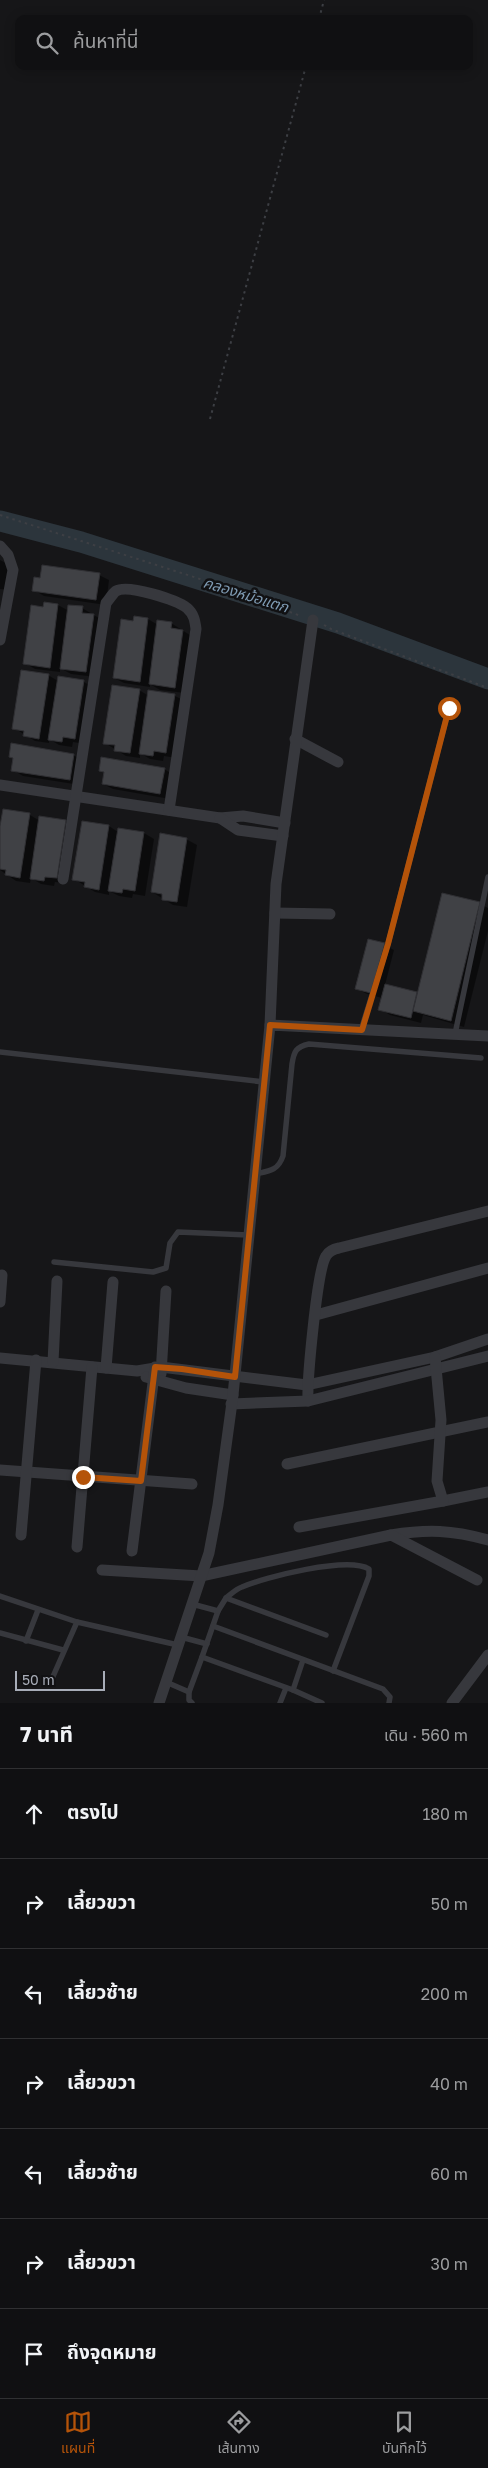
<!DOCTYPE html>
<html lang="th">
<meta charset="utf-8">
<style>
body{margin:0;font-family:"Golos Text","Noto Sans Thai",sans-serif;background:#19191b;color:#f1f3f6}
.scale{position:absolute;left:15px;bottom:12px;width:90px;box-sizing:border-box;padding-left:5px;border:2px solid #a8adb8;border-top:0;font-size:14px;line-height:18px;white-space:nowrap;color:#a8adb8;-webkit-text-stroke:4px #111113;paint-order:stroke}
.stop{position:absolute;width:15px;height:15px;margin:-11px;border:4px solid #b45309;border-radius:50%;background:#fff}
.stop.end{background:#b45309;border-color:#fff;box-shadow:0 1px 5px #0008}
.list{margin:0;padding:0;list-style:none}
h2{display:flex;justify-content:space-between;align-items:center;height:65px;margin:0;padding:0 20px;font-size:21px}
h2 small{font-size:16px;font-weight:400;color:#9c9d9f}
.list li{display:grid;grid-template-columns:32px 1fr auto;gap:15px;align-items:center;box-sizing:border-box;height:90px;padding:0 20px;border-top:1px solid #303032}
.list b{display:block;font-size:19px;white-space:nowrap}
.list em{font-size:16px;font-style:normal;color:#9c9d9f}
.icon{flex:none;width:28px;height:28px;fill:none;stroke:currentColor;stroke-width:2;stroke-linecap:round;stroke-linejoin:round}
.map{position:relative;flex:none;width:488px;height:1703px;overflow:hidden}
.search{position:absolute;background:#101012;box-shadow:0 2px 12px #0003;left:15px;right:15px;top:15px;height:55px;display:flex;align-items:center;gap:12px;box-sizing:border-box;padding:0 18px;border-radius:10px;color:#9c9d9f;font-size:19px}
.sheet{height:695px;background:#101012}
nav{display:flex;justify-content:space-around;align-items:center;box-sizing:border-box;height:70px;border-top:1px solid #303032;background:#101012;font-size:14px;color:#9c9d9f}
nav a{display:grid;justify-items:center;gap:2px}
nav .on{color:#b45309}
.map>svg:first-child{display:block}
.shadow{fill:#0007}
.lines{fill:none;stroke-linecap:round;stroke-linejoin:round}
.river{stroke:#2c353c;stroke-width:21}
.building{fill:#404145;stroke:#303034}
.path{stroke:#3d3f44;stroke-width:2;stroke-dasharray:2.5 4;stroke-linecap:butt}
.lane{stroke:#37383d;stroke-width:5.5}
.street{stroke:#37383d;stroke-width:11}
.route{stroke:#b45309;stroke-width:6}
.labels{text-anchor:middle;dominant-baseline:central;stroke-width:5;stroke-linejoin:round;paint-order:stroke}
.water-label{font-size:15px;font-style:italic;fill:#7f9bb3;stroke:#111113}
</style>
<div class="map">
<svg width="488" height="1703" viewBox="0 0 488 1703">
<rect width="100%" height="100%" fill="#161618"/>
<g class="shadow">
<path d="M0 560 12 566 9 590 0 589Z"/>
<path d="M99 575 109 580 106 605 44 596 34 590Z"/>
<path d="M45 603 58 605 69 611 82 608 104 621 96 677 71 674 60 668V672L35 669 25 663Z"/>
<path d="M148 619 158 625 171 623 193 637 185 693 160 690 150 684V687L124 683 114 678 134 622Z"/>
<path d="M48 675 58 681 84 682 94 688 85 744 73 742 72 747 59 745 49 739V743L35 741 14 728Z"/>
<path d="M139 690 149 696H175L185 701 176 758 164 756 163 761 150 759 140 753V758L126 756 105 743Z"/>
<path d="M73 755 84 761 80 785 23 776 13 770 14 759 10 757Z"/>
<path d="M164 769 174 775 170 799 113 789 103 784 105 773 100 771Z"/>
<path d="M30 815 40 821H65L75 827 67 883 55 882 54 886 41 884 31 878 30 883 16 881 0 870V834Z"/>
<path d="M109 826 118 832 144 833 154 839 145 896 133 894 132 898 119 896 109 891V895L95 892 74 879Z"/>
<path d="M186 839 197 845 187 907 173 905 152 892Z"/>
<path d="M480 904 488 908V931L464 1027 423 1015 421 1023 390 1015 380 1009 382 998 367 994 357 989 384 945 394 950 385 985 419 995Z"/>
</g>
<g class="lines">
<path class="river" d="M0 521 81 542 338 623 488 679"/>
</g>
<g class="building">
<path d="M42 565 100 573 96 600 32 591 34 577 40 578Z"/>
<path d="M44 602 58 604 50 668 23 664 31 605 43 607Z"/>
<path d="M68 605 83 606 82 613 94 614 86 672 60 669Z"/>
<path d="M134 616 148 618 140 682 113 678 121 619 133 621Z"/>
<path d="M157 620 172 622 171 628 183 630 175 688 149 684Z"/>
<path d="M21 670 49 674 39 739 23 736 24 731 12 729Z"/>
<path d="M58 676 84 680 75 739 63 737 62 742 48 740Z"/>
<path d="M112 685 140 689 130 753 114 751 115 745 103 744Z"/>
<path d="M148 690 175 694 166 753 154 751 153 756 139 754Z"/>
<path d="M11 743 74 754 70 780 11 771 13 758 9 757Z"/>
<path d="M101 757 165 768 160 794 102 784 104 772 99 771Z"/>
<path d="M3 809 30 813 20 878 5 875 6 870 0 869V826Z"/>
<path d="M39 816 66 820 57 878 45 877 44 881 30 879Z"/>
<path d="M82 821 109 825 99 890 84 887 85 882 72 880Z"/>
<path d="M118 828 144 832 135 891 123 889 122 893 108 891Z"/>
<path d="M160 833 187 838 177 902 162 900V894L151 892Z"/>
<path d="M442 893 480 902 451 1021 413 1011Z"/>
<path d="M368 939 385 943 371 993 355 989Z"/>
<path d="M385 984 417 992 411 1018 378 1010Z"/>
</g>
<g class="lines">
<g class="path">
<path d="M319 19 324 0"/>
<path d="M210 419 306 66"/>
<path d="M0 515 197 578 301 616"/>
<path d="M324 625 331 629 488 688"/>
</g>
<g class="lane">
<path d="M361 1030 388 944 449 708"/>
<path d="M455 1034 488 877"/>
<path d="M0 1052 264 1082"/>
<path d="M255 1174C269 1171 278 1171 283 1156L292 1064C294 1051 296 1047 309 1044L481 1058"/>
<path d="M54 1262 153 1272 166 1268 170 1243 178 1232 248 1235"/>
<path d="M0 1596 77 1622 178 1645"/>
<path d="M226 1598C231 1594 236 1589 242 1587 265 1577 348 1556 369 1569V1576L333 1671"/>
<path d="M192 1604 218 1611 202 1657 293 1690 322 1703"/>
<path d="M218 1611 226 1598 326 1635"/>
<path d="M213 1626 383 1689 390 1697 389 1703"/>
<path d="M0 1633 63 1650"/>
<path d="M181 1637 207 1644"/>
<path d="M26 1641 38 1610"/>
<path d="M51 1681 77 1622"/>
<path d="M166 1682 189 1692"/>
<path d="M293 1690 303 1660"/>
<path d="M192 1703 189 1700V1692L202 1657"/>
<path d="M280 1703 286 1688"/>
</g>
<g class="street">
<path d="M0 546 8 555 13 570 0 640"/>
<path d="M295 739 338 762"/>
<path d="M0 785 220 818 243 816 285 823"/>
<path d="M220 818 238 830 283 836"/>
<path d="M63 879 106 603C109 600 112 594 116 591 128 584 177 600 187 608 194 614 195 621 196 629L169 810"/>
<path d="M275 913 330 914"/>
<path d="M270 1025 276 884 313 620"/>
<path d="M0 1302 2 1275"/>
<path d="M316 1315 488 1268"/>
<path d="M0 1358 137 1371 161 1367 307 1385 435 1357 488 1339"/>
<path d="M53 1362 57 1281"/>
<path d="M106 1368 113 1282"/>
<path d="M161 1374 166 1291"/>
<path d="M146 1377 186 1388 233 1395"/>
<path d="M308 1401C307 1381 317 1270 326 1256 329 1251 334 1249 339 1248L488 1211"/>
<path d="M231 1404 308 1401 488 1356"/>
<path d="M287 1464 488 1422"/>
<path d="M0 1470 192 1484"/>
<path d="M443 1501 488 1492"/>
<path d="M299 1527 443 1501 437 1481 441 1420 435 1357"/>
<path d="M21 1535 36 1360"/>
<path d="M391 1535C428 1529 452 1530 488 1540"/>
<path d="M77 1547 92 1367"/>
<path d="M132 1551 155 1367"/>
<path d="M102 1570 201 1576 391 1535 477 1580"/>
<path d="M159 1703 209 1553 218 1505 233 1395 270 1025 488 1036"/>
<path d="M452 1703 488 1655"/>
</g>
</g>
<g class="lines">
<path class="route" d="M83 1477 141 1481 155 1367 182 1369 235 1377 270 1025 362 1030 388 944 449 708"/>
</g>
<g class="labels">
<g class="water-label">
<text transform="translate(246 594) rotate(17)">คลองหม้อแตก</text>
</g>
</g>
</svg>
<div class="scale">50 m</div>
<div class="stop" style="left:449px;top:708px"></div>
<div class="stop end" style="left:83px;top:1477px"></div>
<div class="search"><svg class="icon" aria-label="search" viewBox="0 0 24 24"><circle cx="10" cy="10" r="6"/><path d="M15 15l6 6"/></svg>ค้นหาที่นี่</div>
</div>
<section class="sheet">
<h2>7 นาที<small>เดิน · 560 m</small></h2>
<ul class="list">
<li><svg class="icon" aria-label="ahead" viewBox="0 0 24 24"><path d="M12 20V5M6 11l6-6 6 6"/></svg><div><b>ตรงไป</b></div><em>180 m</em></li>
<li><svg class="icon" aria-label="right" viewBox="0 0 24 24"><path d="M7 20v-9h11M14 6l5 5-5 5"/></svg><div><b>เลี้ยวขวา</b></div><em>50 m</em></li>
<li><svg class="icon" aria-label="left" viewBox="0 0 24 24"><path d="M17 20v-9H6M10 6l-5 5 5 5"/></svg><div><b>เลี้ยวซ้าย</b></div><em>200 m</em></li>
<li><svg class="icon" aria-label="right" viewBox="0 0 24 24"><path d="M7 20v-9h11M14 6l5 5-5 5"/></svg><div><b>เลี้ยวขวา</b></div><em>40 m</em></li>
<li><svg class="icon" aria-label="left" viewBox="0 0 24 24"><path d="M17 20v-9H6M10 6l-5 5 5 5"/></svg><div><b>เลี้ยวซ้าย</b></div><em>60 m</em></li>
<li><svg class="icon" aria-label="right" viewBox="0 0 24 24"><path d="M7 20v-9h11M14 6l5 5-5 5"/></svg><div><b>เลี้ยวขวา</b></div><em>30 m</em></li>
<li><svg class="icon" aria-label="arrive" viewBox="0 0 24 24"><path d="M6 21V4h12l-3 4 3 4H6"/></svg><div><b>ถึงจุดหมาย</b></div></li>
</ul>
</section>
<nav>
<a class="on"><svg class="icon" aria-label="map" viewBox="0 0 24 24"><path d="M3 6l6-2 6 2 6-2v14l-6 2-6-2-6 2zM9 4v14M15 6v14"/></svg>แผนที่</a>
<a><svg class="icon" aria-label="directions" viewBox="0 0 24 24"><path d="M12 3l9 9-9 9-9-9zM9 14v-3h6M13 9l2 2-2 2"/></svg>เส้นทาง</a>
<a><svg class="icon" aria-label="saved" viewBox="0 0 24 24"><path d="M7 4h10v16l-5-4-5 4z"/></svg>บันทึกไว้</a>
</nav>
